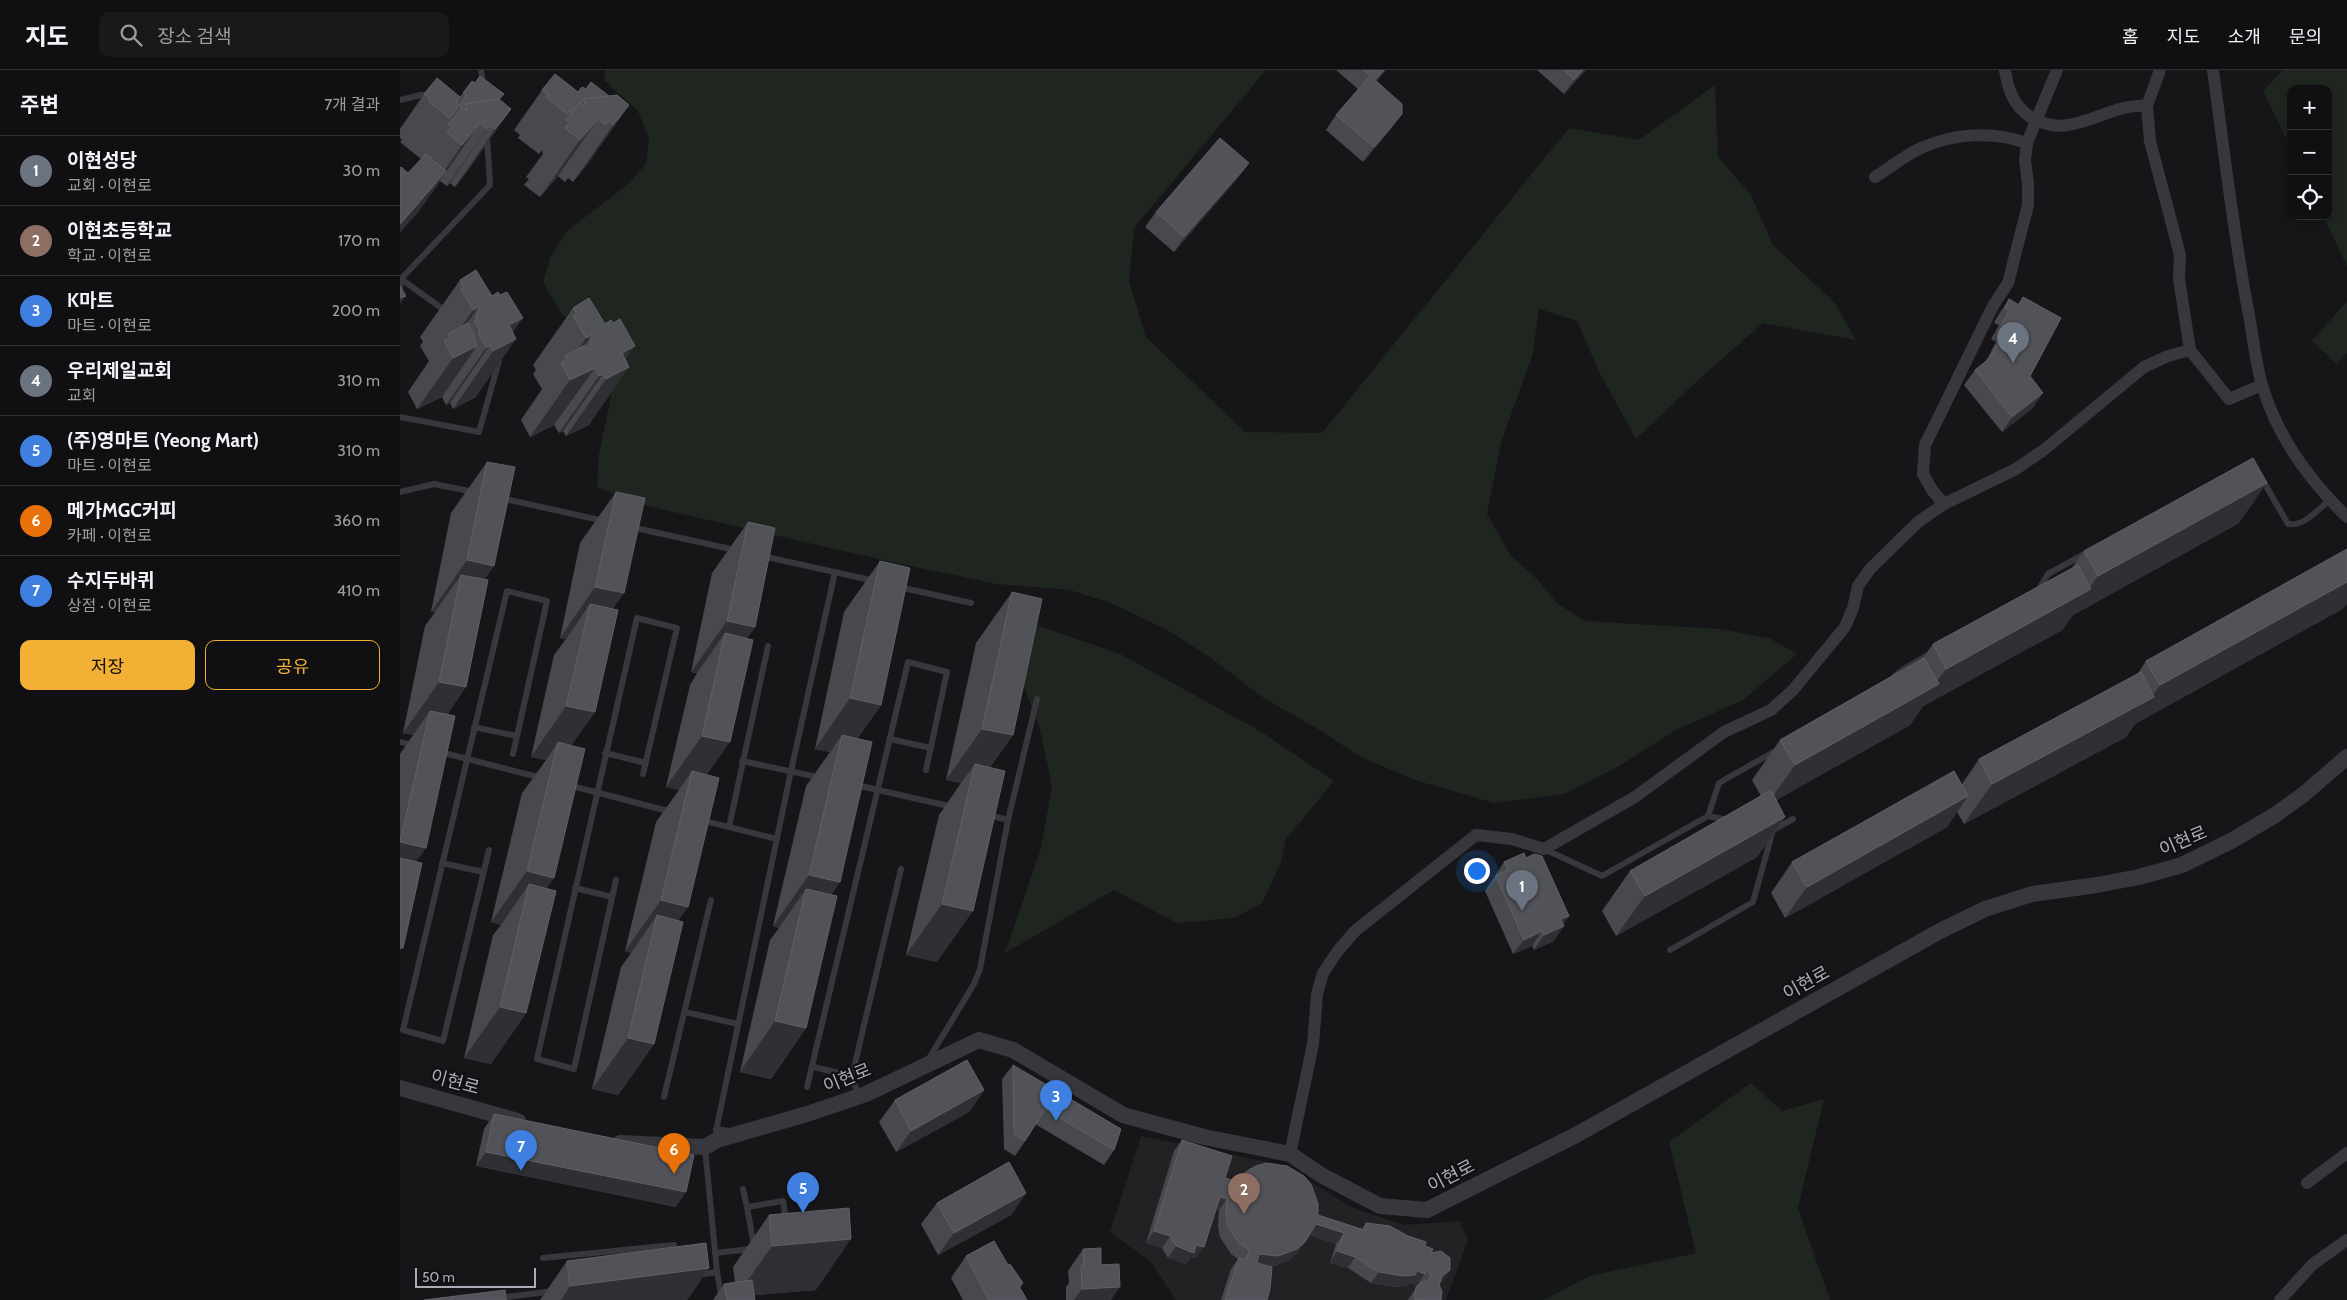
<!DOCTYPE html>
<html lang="ko">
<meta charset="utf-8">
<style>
body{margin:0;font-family:Cabin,"Noto Sans KR",sans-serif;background:#19191b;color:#f1f3f6}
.controls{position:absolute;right:15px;top:15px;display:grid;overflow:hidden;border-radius:10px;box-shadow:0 2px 8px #0003}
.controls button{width:45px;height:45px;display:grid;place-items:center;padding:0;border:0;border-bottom:1px solid #303032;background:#101012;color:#f1f3f6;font:25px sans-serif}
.scale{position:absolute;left:15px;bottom:12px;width:121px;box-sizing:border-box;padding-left:5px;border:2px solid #a8adb8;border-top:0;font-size:14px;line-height:18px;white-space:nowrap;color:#a8adb8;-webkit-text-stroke:4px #111113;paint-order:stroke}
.you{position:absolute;left:1076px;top:800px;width:18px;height:18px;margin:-12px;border:4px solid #fff;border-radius:50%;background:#1a73e8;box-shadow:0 0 0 8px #1a73e833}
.badge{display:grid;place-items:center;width:32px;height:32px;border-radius:50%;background:#f2b134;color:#fff;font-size:16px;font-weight:700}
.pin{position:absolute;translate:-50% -41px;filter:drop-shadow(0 1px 2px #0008)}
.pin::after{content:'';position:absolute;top:26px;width:18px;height:15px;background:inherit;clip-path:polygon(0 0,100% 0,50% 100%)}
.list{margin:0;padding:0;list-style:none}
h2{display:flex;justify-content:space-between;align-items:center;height:65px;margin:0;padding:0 20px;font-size:21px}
h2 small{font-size:16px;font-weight:400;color:#9c9d9f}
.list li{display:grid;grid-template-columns:32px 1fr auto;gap:15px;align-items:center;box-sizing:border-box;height:70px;padding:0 20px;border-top:1px solid #303032}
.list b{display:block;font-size:19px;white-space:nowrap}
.list p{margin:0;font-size:16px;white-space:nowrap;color:#9c9d9f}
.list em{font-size:16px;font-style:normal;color:#9c9d9f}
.actions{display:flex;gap:10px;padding:15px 20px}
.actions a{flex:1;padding:11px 0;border:1px solid #f2b134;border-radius:10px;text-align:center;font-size:18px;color:#f2b134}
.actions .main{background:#f2b134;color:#111}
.icon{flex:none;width:28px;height:28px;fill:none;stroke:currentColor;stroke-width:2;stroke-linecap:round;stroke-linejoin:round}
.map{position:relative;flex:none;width:1947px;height:1230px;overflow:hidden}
header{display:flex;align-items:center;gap:30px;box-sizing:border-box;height:70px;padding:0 25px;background:#101012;border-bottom:1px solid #303032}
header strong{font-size:24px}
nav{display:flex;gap:28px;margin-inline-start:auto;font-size:18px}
.search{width:350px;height:45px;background:#19191b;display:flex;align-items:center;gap:12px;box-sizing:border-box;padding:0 18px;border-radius:10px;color:#9c9d9f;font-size:19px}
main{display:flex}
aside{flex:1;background:#101012}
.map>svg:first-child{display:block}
.built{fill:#222225}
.green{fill:#1e261f}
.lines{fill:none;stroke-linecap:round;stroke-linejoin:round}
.service{stroke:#37383d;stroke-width:6}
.minor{stroke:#37383d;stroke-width:12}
.tertiary{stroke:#37383d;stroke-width:16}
.wall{fill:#47494d}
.shaded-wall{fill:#2f3033}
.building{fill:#525359;stroke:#5f6168}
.labels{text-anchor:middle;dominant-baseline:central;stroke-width:4.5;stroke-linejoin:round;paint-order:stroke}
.street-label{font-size:18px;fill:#a8adb8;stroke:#111113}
</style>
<header>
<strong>지도</strong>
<div class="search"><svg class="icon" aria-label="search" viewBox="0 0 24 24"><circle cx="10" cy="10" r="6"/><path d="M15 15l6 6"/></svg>장소 검색</div>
<nav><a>홈</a><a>지도</a><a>소개</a><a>문의</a></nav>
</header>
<main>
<aside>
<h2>주변<small>7개 결과</small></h2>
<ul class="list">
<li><span class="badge" style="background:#6b7280">1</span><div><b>이현성당</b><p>교회 · 이현로</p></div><em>30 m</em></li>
<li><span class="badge" style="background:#8d6e63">2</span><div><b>이현초등학교</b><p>학교 · 이현로</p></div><em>170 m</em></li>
<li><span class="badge" style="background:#3f7fe0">3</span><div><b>K마트</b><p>마트 · 이현로</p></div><em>200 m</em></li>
<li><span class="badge" style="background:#6b7280">4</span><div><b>우리제일교회</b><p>교회</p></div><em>310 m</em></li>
<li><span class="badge" style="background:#3f7fe0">5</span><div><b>(주)영마트 (Yeong Mart)</b><p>마트 · 이현로</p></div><em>310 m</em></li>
<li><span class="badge" style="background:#e8710a">6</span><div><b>메가MGC커피</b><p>카페 · 이현로</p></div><em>360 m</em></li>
<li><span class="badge" style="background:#3f7fe0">7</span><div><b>수지두바퀴</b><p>상점 · 이현로</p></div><em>410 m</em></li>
</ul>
<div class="actions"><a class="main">저장</a><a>공유</a></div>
</aside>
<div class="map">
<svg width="1947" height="1230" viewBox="0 0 1947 1230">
<rect width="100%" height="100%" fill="#161618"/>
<path class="built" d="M741 1066 886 1096 951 1137 1004 1155 1060 1151 1068 1170 1046 1230H776L750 1191 710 1162Z"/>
<g class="green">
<path d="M206 0H866L734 158 729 211 746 267 845 362 922 363 1169 58 1239 70 1315 15 1318 87 1351 125 1373 175 1435 233 1456 270 1363 253 1296 312 1236 369 1199 302 1177 251 1139 239 1132 286 1101 373 1087 444 1111 486 1137 509 1158 534 1185 551 1320 559 1371 569 1397 584 1343 630 1276 660 1219 696 1165 724 1094 733 1018 711 961 687 916 658 865 629 808 586 769 561 713 534 670 520 597 514 496 493 239 434 197 417 199 384 211 327 209 295 188 268 162 244 143 213 150 187 168 160 226 116 246 94 249 68 238 41 204 10Z"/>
<path d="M1883 0H1947V196L1923 146H1928V19H1891V78L1863 21Z"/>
<path d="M1947 231V283L1937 294 1912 271Z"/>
<path d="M619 549 720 584 860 661 934 711 886 769 880 795 862 833 834 848 777 853 714 820 605 883 641 778 652 716 639 656 621 609Z"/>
<path d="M1351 1013 1382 1041 1424 1029 1398 1138 1430 1230H1143L1190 1206 1296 1183 1269 1072Z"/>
</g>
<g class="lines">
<g class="service">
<path d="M81 0 83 15"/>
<path d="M0 30 21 25H32"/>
<path d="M1 209 47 242"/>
<path d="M0 219 1 209 90 115 87 68"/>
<path d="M0 347 79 362 99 291"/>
<path d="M1862 409 1888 454C1904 457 1918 439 1930 430"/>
<path d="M0 422 34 414 74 422"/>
<path d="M101 428 204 451"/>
<path d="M231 457 335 480"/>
<path d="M362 486 475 511"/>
<path d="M499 517 571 533"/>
<path d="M1637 522 1648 504 1688 482"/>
<path d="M1495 606 1502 600 1531 583"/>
<path d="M74 657 116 666"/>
<path d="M490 669 531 678"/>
<path d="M0 672 13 675"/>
<path d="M40 682 142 708"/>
<path d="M205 683 246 693"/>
<path d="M342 691 422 708"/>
<path d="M168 715 272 742"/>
<path d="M456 715 553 737"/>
<path d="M588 745 608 750"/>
<path d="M1308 746 1319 713 1377 680"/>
<path d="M301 750 377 769"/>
<path d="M329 757 368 576"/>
<path d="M1370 759 1373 760 1393 749"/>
<path d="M1144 779 1202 806 1308 746 1328 750"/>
<path d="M89 780 43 971 3 960 107 521 147 531 113 684"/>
<path d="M42 793 83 802"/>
<path d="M216 810 174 999 137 989 237 548 277 558 243 704"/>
<path d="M175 818 212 827"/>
<path d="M1270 880 1353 832 1373 760"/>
<path d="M285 942 338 954"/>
<path d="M528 990 574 914 580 899 608 750 637 629"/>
<path d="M413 997 452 1006"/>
<path d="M407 1017 508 592 547 602 526 700"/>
<path d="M457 1022 452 1006 501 799"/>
<path d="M264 1027 311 830"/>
<path d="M316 1059 329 1061"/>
<path d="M316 1061 391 701 435 502"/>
<path d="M343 1119 347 1137"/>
<path d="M354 1176 347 1137 383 1131 386 1150"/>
<path d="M315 1183 351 1179"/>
<path d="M143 1188 274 1175"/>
<path d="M317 1202 322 1230"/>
<path d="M298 1205 317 1202 305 1078"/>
<path d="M99 1228 154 1221"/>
</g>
<g class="minor">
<path d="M1605 0C1608 19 1613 35 1629 46 1670 74 1706 32 1747 36"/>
<path d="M1760 0 1747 36 1750 71 1780 185 1779 209 1790 280 1829 329 1862 315"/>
<path d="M1813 0C1824 80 1833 161 1848 240 1853 265 1855 291 1862 315 1877 366 1910 411 1947 447"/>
<path d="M1475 107C1490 98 1505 85 1521 78 1554 63 1593 61 1627 73"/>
<path d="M1544 434 1532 420 1523 404 1525 375 1593 236 1608 213 1628 135V114L1625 90 1627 73 1657 0"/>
<path d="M890 1084 913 974 917 924 923 903 937 882 955 861 1076 765 1112 769 1144 779 1235 727 1324 662 1371 640 1393 620 1445 557 1453 538 1458 516 1470 499 1518 452 1544 434 1616 399 1645 379 1744 297 1768 286 1790 280"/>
<path d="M1907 1113 1947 1083"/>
<path d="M1880 1230 1913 1194 1947 1170"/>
</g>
<g class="tertiary">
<path d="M0 1018 118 1051"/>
<path d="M220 1073 305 1077 317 1070 407 1044 466 1024 579 970 613 980 723 1045 804 1067 890 1084 921 1105 980 1136 1027 1140 1176 1065 1540 861 1585 839 1632 824 1697 815 1739 807 1782 795 1831 771 1875 745 1904 724 1947 687"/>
</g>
</g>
<g class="wall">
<path d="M936 0H986L976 12 991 59 963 92 926 60 936 45 958 19Z"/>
<path d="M1137 0H1186L1164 24Z"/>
<path d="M72 11 100 30 111 39 71 96 55 117 50 113 47 116 40 111 18 142 0 162V98L8 103 21 89 0 72 2 70 0 68V59L24 24 60 27Z"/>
<path d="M186 19 209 26 229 35 189 92 173 112 168 108 165 112 158 106 140 127 124 115 129 109 126 107 143 84 142 80 139 84 118 68 120 65 114 60 142 20 178 22Z"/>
<path d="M849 93 838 108 774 182 745 157 756 142Z"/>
<path d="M60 210 113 262 76 327 53 339 50 333 46 335 42 327 17 339 8 322 29 291 20 276 23 272 20 267Z"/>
<path d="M1623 227 1633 338 1602 362 1564 315 1575 300 1586 291 1596 272 1591 269 1599 255 1594 253 1599 244 1609 229 1618 234Z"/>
<path d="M173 238 225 290 189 355 166 366 163 361 159 363 154 355 130 367 121 350 142 319 133 304 136 300 133 295Z"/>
<path d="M87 392 85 510 47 645 16 791 0 882V684L13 665 3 663 25 556 35 542H31L51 443Z"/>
<path d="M216 422 224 523 212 539 195 642 171 675 147 818 126 943 91 994 64 988 93 865 101 855 91 852 122 723 146 690 131 687 154 585 166 569 160 568 180 473Z"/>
<path d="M348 452 355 557 347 568 307 705 254 974 218 1025 192 1019 221 897 231 883 225 881 256 752 279 720 266 717 290 615 297 603 291 602 312 503Z"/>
<path d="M1839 453 1673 545 1662 560 1523 636 1510 655 1376 730 1385 747 1357 787 1216 866 1202 841 1230 801 1361 726 1352 710 1380 670 1523 588 1533 574 1672 498 1684 481Z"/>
<path d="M480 491 481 635 457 669 440 812 431 825 406 958 371 1009 340 1002 370 870 379 858 373 856 406 716 430 682 415 679 444 542Z"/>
<path d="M612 522 613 665 590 697 537 892 506 885 539 745 561 713 546 710 576 573Z"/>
<path d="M1944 538 1735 654 1726 667 1564 754 1557 742 1547 757 1385 848 1371 823 1392 792 1562 714 1579 689 1737 605 1746 591Z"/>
<path d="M1126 788 1169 846 1163 854 1154 871 1134 880 1132 876 1113 884 1085 821 1104 792Z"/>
<path d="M613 995 714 1080 704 1095 635 1054 625 1071 615 1086 604 1079 602 1009Z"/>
<path d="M584 1020 569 1042 496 1082 479 1052 495 1030Z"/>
<path d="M94 1044 276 1137 76 1096 84 1059Z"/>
<path d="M782 1070 825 1108 918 1145 962 1159 966 1153 1025 1176 1050 1200 1039 1215 1041 1230H1008L1009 1228 1020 1213 1019 1212 1017 1215 1010 1213 1007 1216 995 1217 971 1213 948 1198 930 1193 936 1174 909 1165 897 1183 889 1190 871 1197 867 1230H821L831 1199 838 1189 831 1184 820 1167 818 1157 819 1140 816 1139 796 1188 791 1187 786 1194 768 1188 762 1178 746 1173 774 1081Z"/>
<path d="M626 1123 611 1145 538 1185 521 1154 537 1133Z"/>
<path d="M369 1145 416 1220 354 1225 355 1230H313L324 1214 335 1212 333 1197Z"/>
<path d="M683 1179 701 1195 711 1230H666V1217L669 1213 668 1201Z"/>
<path d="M566 1186 608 1195 623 1213 620 1218 627 1230H563L551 1208Z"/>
<path d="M167 1191 309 1198 287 1230H140Z"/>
</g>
<g class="shaded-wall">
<path d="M984 0H986L964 25 975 10Z"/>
<path d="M1183 0H1186L1164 24 1174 10Z"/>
<path d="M104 24 82 55 80 53 18 142 0 162V155L33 117 62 75Z"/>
<path d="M229 35 189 92 173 112 213 55Z"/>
<path d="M111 39 71 96 55 117 95 59Z"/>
<path d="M1002 44 991 59 963 92 974 77Z"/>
<path d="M198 49 158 106 140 127 180 70Z"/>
<path d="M90 55 50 113 47 116 87 59Z"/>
<path d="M849 93 838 108 774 182 784 167Z"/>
<path d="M6 226 0 234V228Z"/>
<path d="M79 237 48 280 47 277 73 240Z"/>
<path d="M123 248 103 276 116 269 76 327 53 339 93 281 109 255Z"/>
<path d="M192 265 166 302 164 299 186 268Z"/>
<path d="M90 275 50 333 46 335 86 278Z"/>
<path d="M77 276 42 327 17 339 53 288Z"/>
<path d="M235 276 215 304 229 297 189 355 166 366 206 309 222 283Z"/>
<path d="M195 298 154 355 130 367 170 310Z"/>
<path d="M203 304 163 361 159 363 199 306Z"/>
<path d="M1643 323 1633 338 1602 362 1612 347Z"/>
<path d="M1867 413 1839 453 1673 545 1662 560 1523 636 1510 655 1366 736 1395 695 1533 617 1546 599 1687 521 1698 506Z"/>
<path d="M67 490 94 496 59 547 61 505 35 542H31Z"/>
<path d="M1947 512V534L1944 538 1735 654 1726 667 1564 754 1592 714 1751 628 1760 615Z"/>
<path d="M195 517 224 523 188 574 190 534 166 569 160 568Z"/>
<path d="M327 551 355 557 319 608 325 563 297 603 291 602Z"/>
<path d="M39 612 66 617 31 669 30 641 13 665 3 663Z"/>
<path d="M450 628 481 635 445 686 442 665 430 682 415 679Z"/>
<path d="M166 636 195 642 159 693 158 672 146 690 131 687Z"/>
<path d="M582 659 613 665 577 716 575 694 561 713 546 710Z"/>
<path d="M302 666 330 672 294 723 292 701 279 720 266 717Z"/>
<path d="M1568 726 1547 757 1385 848 1407 817Z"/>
<path d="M1385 747 1357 787 1216 866 1245 826Z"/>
<path d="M0 772 26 778 0 814Z"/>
<path d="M127 801 154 808 119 858 129 814 101 855 91 852Z"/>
<path d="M409 805 440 812 404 864 406 819 379 858 373 856Z"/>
<path d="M261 830 288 837 252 888 257 845 231 883 225 881Z"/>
<path d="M542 834 573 841 537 892 506 885Z"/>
<path d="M1169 846 1160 858 1164 856 1154 871 1134 880 1144 865 1161 849Z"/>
<path d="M1142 861 1132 876 1113 884 1124 870Z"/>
<path d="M100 937 126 943 91 994 64 988Z"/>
<path d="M375 951 406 958 371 1009 340 1002Z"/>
<path d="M228 968 254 974 218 1025 192 1019Z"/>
<path d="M584 1020 569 1042 496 1082 511 1061Z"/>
<path d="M86 1082 286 1122 276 1137 76 1096Z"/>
<path d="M626 1123 611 1145 538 1185 554 1163Z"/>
<path d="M820 1127 827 1129 819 1140 812 1138Z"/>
<path d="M916 1154 944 1163 936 1174 908 1165Z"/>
<path d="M754 1161 770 1166 762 1178 746 1173Z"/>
<path d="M451 1169 416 1220 336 1227 372 1176Z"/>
<path d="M905 1172 897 1183 889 1190 870 1197 851 1195 859 1184Z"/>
<path d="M796 1175 804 1177 796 1188 791 1187 786 1194 768 1188 776 1176Z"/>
<path d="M937 1181 955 1187 948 1198 930 1193Z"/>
<path d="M309 1198 287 1230H161L170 1216Z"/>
<path d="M1050 1200 1042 1211 1034 1217 1042 1206Z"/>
<path d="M1017 1201 1025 1204 1017 1215 1010 1213 1007 1216 995 1217 971 1213 979 1202Z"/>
<path d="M720 1217 711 1230H674L682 1219Z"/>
</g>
<g class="building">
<path d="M963 0H984L975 10 1002 34V44L974 77 936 45 970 6Z"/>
<path d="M1164 0H1183L1174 10Z"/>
<path d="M155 4 178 22 182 17 186 19 191 12 209 26 184 29 171 44 170 40 167 44 146 27 148 25 142 20Z"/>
<path d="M80 6 104 24 99 29 66 34 61 39 60 34 67 25 63 23 72 11 75 13Z"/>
<path d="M37 8 60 27 56 33 59 35 50 48 29 32 30 29 24 24Z"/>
<path d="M217 25 229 35 213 55 208 51 205 55 198 49 180 70 165 58 169 52 166 50 180 32 185 36 184 29Z"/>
<path d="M99 29 111 39 95 59 90 55 87 59 80 53 62 75 47 63 52 57 48 55 63 37 67 40 66 34Z"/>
<path d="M820 68 849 93 784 167 756 142Z"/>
<path d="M26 84 46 101 1 153 0 152V98L1 97 8 103Z"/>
<path d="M76 200 92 226 98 222 100 225 107 222 123 248 109 255 116 269 93 281 90 275 86 278 78 262 80 261 75 252 79 237 73 240 61 219 64 217 60 210Z"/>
<path d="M0 216 6 226 0 228Z"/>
<path d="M1623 227 1661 248 1630 306 1643 323 1612 347 1575 300 1590 288 1606 257 1601 255 1609 241 1605 238 1609 229 1619 235Z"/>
<path d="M189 228 205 254 211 250 213 253 220 249 235 276 222 283 229 297 206 309 203 304 199 306 195 298 170 310 161 293 167 289 165 286 185 275 188 280 192 265 186 268 173 246 177 244 173 238Z"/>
<path d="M68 253 75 267 74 269 77 276 53 288 44 271 50 268 48 264Z"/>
<path d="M1853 388 1867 413 1698 506 1684 481Z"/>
<path d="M87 392 115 397 94 496 67 490Z"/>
<path d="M216 422 245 428 224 523 195 517Z"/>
<path d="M348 452 375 458 355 557 327 551Z"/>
<path d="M1947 479V512L1760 615 1746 591Z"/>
<path d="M480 491 510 498 481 635 450 628Z"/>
<path d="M1678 495 1691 519 1546 599 1533 574Z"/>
<path d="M61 505 88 510 66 617 39 612Z"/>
<path d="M612 522 642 529 613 665 582 659Z"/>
<path d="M190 534 218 540 195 642 166 636Z"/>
<path d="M325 563 353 570 330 672 302 666Z"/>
<path d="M1524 588 1539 614 1395 695 1380 670Z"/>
<path d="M1741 602 1754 627 1592 714 1579 689Z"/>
<path d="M30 641 55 646 26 778 0 772Z"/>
<path d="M442 665 472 672 440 812 409 805Z"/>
<path d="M158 672 185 679 154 808 127 801Z"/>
<path d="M575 694 605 701 573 841 542 834Z"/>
<path d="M292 701 319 708 288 837 261 830Z"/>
<path d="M1554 701 1568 726 1407 817 1392 792Z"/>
<path d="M1371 720 1385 747 1245 826 1230 801Z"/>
<path d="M1124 783 1126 788 1134 784 1142 786 1169 846 1161 849 1164 856 1144 865 1142 861 1124 870 1096 806 1108 800 1104 792Z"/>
<path d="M0 788 22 793 3 878H0Z"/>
<path d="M129 814 156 821 126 943 100 937Z"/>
<path d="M406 819 437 826 406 958 375 951Z"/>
<path d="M257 845 283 852 254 974 228 968Z"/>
<path d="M567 990 584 1020 511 1061 495 1030Z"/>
<path d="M613 995 721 1059 714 1080 645 1039 625 1071 614 1064Z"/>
<path d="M94 1044 294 1085 286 1122 86 1082Z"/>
<path d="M782 1070 832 1086 825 1108 835 1111 847 1101 856 1096 866 1093 887 1096 904 1106 911 1114 918 1134V1145L964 1160 966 1153 990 1156 1008 1166 1026 1172 1025 1176 1033 1179 1031 1183 1041 1181 1050 1188V1200L1042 1206 1039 1215 1042 1221 1041 1230H1016L1014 1227 1016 1217 1020 1213 1029 1210 1031 1205 1026 1199 1025 1204 1017 1201 1015 1205 1003 1206 979 1202 955 1187 937 1181 944 1163 916 1154 905 1172 897 1179 878 1186 859 1184 857 1193 872 1197 870 1219 867 1230H825L839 1188 846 1190 849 1180 839 1173 828 1156 826 1146 827 1129 820 1127 804 1177 796 1175 794 1183 776 1176 770 1166 754 1161Z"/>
<path d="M609 1092 626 1123 554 1163 537 1133Z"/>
<path d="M449 1138 451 1169 372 1176 369 1145Z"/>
<path d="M594 1171 608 1195 610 1194 623 1213 619 1216 627 1230H589L566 1186Z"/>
<path d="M306 1173 309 1198 170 1216 167 1191Z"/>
<path d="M701 1178V1195L719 1194 720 1217 682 1219 681 1196 684 1195 683 1179Z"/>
<path d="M352 1210 355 1230H327L324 1214Z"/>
<path d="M105 1220 106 1230H24Z"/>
</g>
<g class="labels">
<g class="street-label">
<text transform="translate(1783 771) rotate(-23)">이현로</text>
<text transform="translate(1406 913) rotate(-29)">이현로</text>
<text transform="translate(447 1008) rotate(-22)">이현로</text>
<text transform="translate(55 1012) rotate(15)">이현로</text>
<text transform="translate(1051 1106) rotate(-27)">이현로</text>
</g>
</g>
</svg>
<div class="controls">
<button>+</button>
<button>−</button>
<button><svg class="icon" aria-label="locate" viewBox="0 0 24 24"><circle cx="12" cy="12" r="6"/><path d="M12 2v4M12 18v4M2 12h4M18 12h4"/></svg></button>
</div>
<div class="scale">50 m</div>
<div class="you"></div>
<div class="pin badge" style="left:1122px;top:841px;background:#6b7280">1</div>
<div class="pin badge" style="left:844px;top:1144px;background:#8d6e63">2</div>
<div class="pin badge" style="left:656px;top:1051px;background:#3f7fe0">3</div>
<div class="pin badge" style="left:1613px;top:293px;background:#6b7280">4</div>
<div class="pin badge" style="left:403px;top:1143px;background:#3f7fe0">5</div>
<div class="pin badge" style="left:274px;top:1104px;background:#e8710a">6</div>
<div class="pin badge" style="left:121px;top:1101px;background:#3f7fe0">7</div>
</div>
</main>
